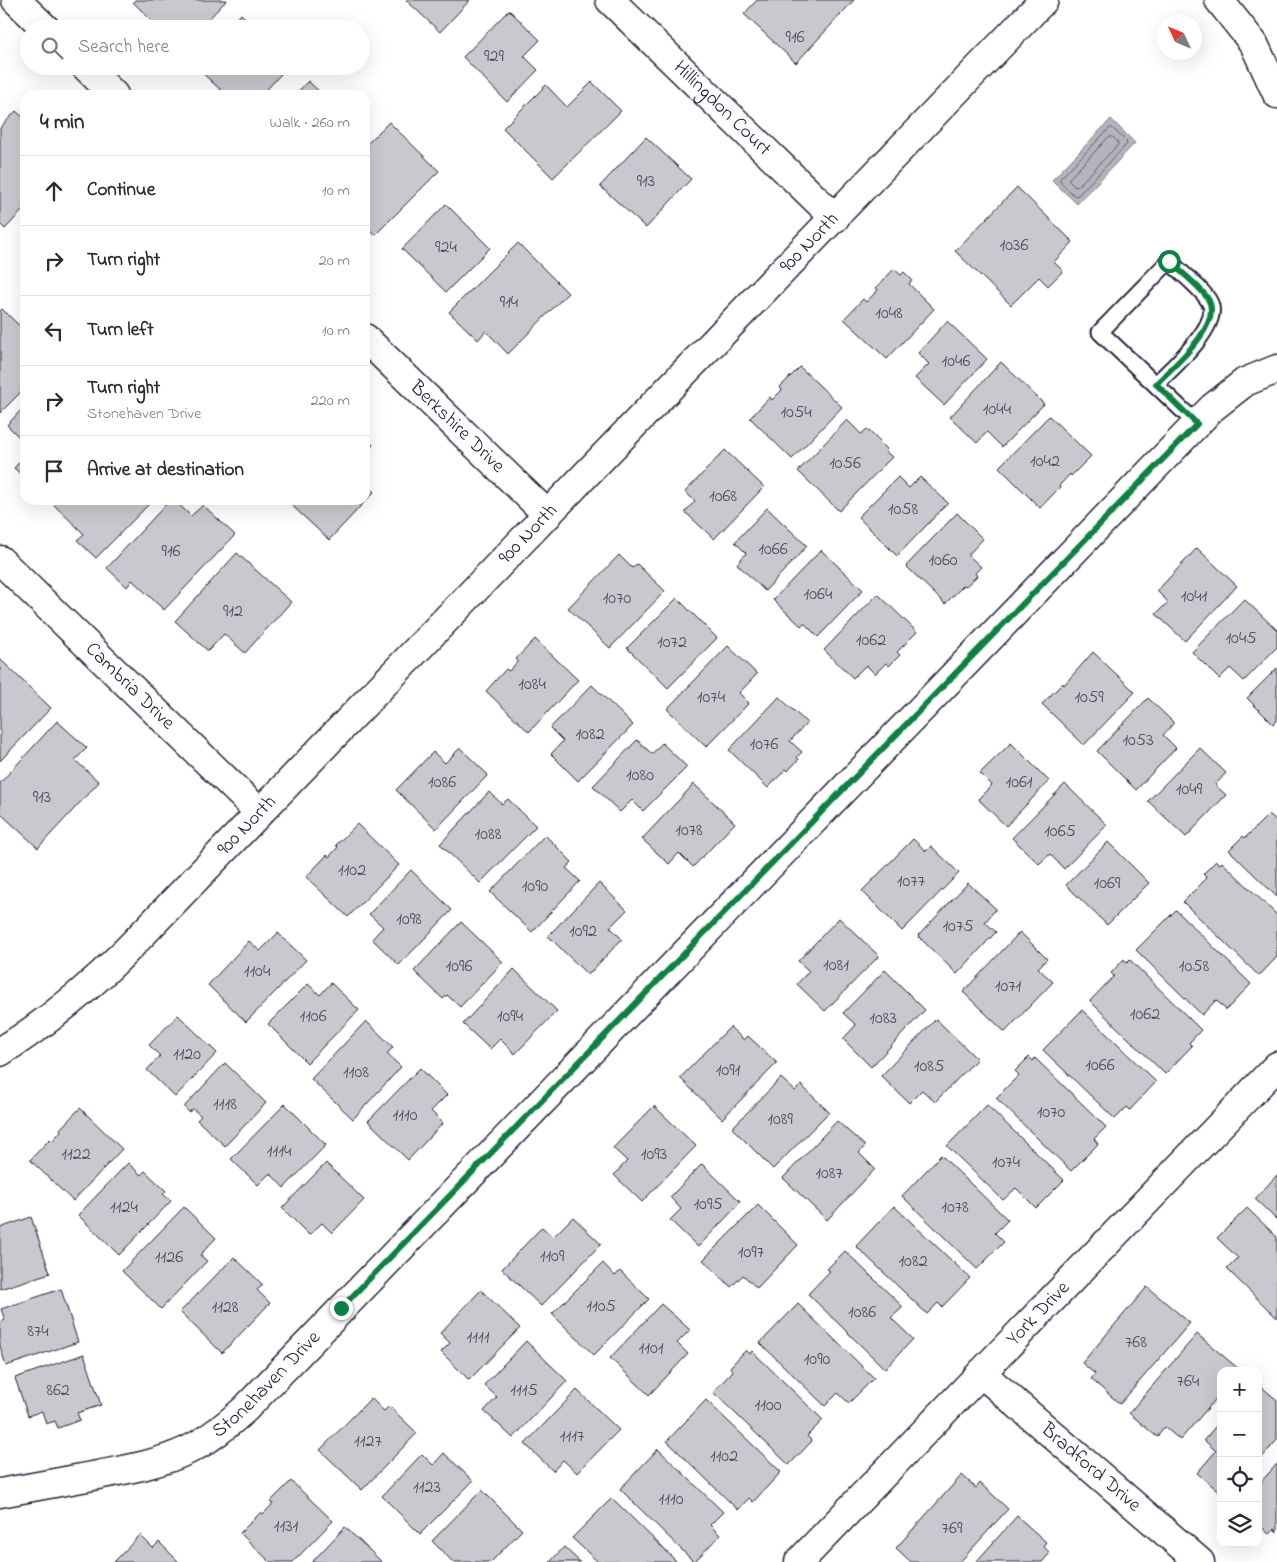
<!DOCTYPE html>
<meta charset="utf-8">
<style>
body{margin:0;font-family:"Indie Flower",sans-serif;background:#f7f7f7;color:#2b2b33}
.controls{position:absolute;right:15px;bottom:15px;display:grid;overflow:hidden;border-radius:10px;box-shadow:0 5px 20px #0002}
.controls button{width:45px;height:45px;display:grid;place-items:center;padding:0;border:0;border-bottom:1px solid #e1e1e2;background:#fff;color:#2b2b33;font:25px sans-serif}
.compass{position:absolute;left:1157px;top:15px;width:45px;height:45px;border-radius:50%;background:#fff;box-shadow:0 5px 20px #0002;rotate:314deg}
.stop{position:absolute;width:15px;height:15px;margin:-11px;border:4px solid #0b8043;border-radius:50%;background:#fff}
.stop.end{background:#0b8043;border-color:#fff;box-shadow:0 1px 5px #0008}
.list{margin:0;padding:0;list-style:none}
h2{display:flex;justify-content:space-between;align-items:center;height:65px;margin:0;padding:0 20px;font-size:21px}
h2 small{font-size:16px;font-weight:400;color:#7c7c81}
.list li{display:grid;grid-template-columns:32px 1fr auto;gap:15px;align-items:center;box-sizing:border-box;height:70px;padding:0 20px;border-top:1px solid #e1e1e2}
.list b{display:block;font-size:19px;white-space:nowrap}
.list p{margin:0;font-size:16px;white-space:nowrap;color:#7c7c81}
.list em{font-size:16px;font-style:normal;color:#7c7c81}
.icon{flex:none;width:28px;height:28px;fill:none;stroke:currentColor;stroke-width:2;stroke-linecap:round;stroke-linejoin:round}
.map{position:relative;flex:none;width:1277px;height:1562px;overflow:hidden}
.search{position:absolute;background:#fff;box-shadow:0 5px 20px #0002;left:20px;top:20px;width:350px;height:55px;display:flex;align-items:center;gap:12px;box-sizing:border-box;padding:0 18px;border-radius:28px;color:#7c7c81;font-size:19px}
.panel{position:absolute;background:#fff;box-shadow:0 5px 20px #0002;left:20px;top:90px;width:350px;height:415px;border-radius:15px}
.map>svg:first-child{display:block}
.water{fill:#b4b4bc;stroke:#7a7a88}
.lines{fill:none;stroke-linecap:round;stroke-linejoin:round}
.shore{stroke:#5c5c6f;stroke-width:1}
.building{fill:#c8c8cf;stroke:#22223b}
.service-casing{stroke:#22223b;stroke-width:19}
.minor-casing{stroke:#22223b;stroke-width:31}
.tertiary-casing{stroke:#22223b;stroke-width:31}
.service{stroke:#fff;stroke-width:15}
.minor{stroke:#fff;stroke-width:28}
.tertiary{stroke:#fff;stroke-width:28}
.route{stroke:#0b8043;stroke-width:6}
.labels{text-anchor:middle;dominant-baseline:central;stroke-width:5;stroke-linejoin:round;paint-order:stroke}
.number-label{font-size:18px;fill:#4c4c60}
.street-label{font-size:20px;fill:#22223b;stroke:#fff}
</style>
<div class="map">
<svg width="1277" height="1562" viewBox="0 0 1277 1562">
<rect width="100%" height="100%" fill="#fff"/>
<filter id="ink" filterUnits="userSpaceOnUse"><feTurbulence type="fractalNoise" baseFrequency=".02" numOctaves="2"/><feDisplacementMap in="SourceGraphic" scale="10" xChannelSelector="R" yChannelSelector="G"/><feConvolveMatrix kernelMatrix="1 2 1 2 8 2 1 2 1" color-interpolation-filters="sRGB"/></filter>
<g filter="url(#ink)">
<path class="water" d="M1111 119 1135 143 1077 204 1052 180Z"/>
<g class="lines">
<g class="shore">
<path d="M1110 128H1112L1126 141 1127 144 1078 195 1075 196 1060 182V179Z"/>
<path d="M1109 137H1113L1118 142V145L1078 186 1075 187 1069 181V179Z"/>
</g>
</g>
<g class="building">
<path d="M135 0H227L199 29H160L133 2Z"/>
<path d="M406 0H470L440 32Z"/>
<path d="M757 0H854L796 63 744 14Z"/>
<path d="M509 10 540 40 524 56 538 70 507 102 463 57Z"/>
<path d="M241 14 257 29H228Z"/>
<path d="M195 66H288L262 95H226Z"/>
<path d="M308 81 323 95H295Z"/>
<path d="M592 82 621 111 553 178 503 128 546 85 567 107Z"/>
<path d="M16 111 25 119V208L5 229 0 224V128Z"/>
<path d="M389 122 439 171 375 235 365 225V146Z"/>
<path d="M646 137 691 179 646 228 600 186Z"/>
<path d="M1017 187 1073 242 1054 262 1063 271 1048 286 1039 277 1011 305 955 251Z"/>
<path d="M446 204 490 248 446 292 402 249Z"/>
<path d="M518 243 568 293 508 354 486 331 478 340 449 312Z"/>
<path d="M894 269 901 275 904 272 912 280 909 284 934 309 887 359 844 319 863 299 866 302 878 290 876 288Z"/>
<path d="M2 309 25 331V388L0 413V311Z"/>
<path d="M947 321 987 359 944 405 915 378 929 364 918 353Z"/>
<path d="M1001 362 1044 404 1002 447 987 432 977 443 950 417Z"/>
<path d="M800 367 842 407 792 459 750 418 770 397 772 400 782 390 780 387Z"/>
<path d="M25 406V443L7 425Z"/>
<path d="M1049 416 1091 456 1071 476 1070 474 1059 486 1060 487 1040 508 999 467Z"/>
<path d="M847 420 861 434 867 429 887 449 885 451 892 457 839 511 798 471Z"/>
<path d="M365 437 373 445 365 454Z"/>
<path d="M725 450 764 487 714 539 685 512 695 501 685 492Z"/>
<path d="M25 456V478L14 468Z"/>
<path d="M898 477 909 488 920 477 948 503 897 556 858 517Z"/>
<path d="M365 484 374 492 329 540 286 500H365Z"/>
<path d="M53 500H153L96 558 77 540 84 534 51 502Z"/>
<path d="M170 500H174L191 516 203 505 235 535 164 610 132 580 127 587 107 568Z"/>
<path d="M767 508 807 546 765 591 737 564 746 553 735 542Z"/>
<path d="M957 513 983 539 968 555 981 567 975 573 977 576 966 586 964 585 945 604 906 566Z"/>
<path d="M1197 548 1237 586 1185 641 1156 614 1168 602 1157 591Z"/>
<path d="M821 550 863 590 818 637 804 623 801 626 773 600Z"/>
<path d="M237 553 291 602 245 653 224 634 208 651 175 621Z"/>
<path d="M619 555 632 568 637 564 665 591 610 648 568 608Z"/>
<path d="M878 594 917 632 897 652 900 655 889 666 886 663 875 674 866 665 853 678 824 650Z"/>
<path d="M677 598 717 638 668 688 627 648Z"/>
<path d="M1244 599 1277 630V647L1244 681 1230 668 1219 679 1192 652Z"/>
<path d="M535 639 578 680 529 732 486 691 506 669 509 671 518 661 516 659Z"/>
<path d="M728 646 757 674 739 693 749 703 706 747 667 709Z"/>
<path d="M1093 652 1135 692 1084 745 1042 704 1063 683 1064 685Z"/>
<path d="M0 659 51 708 0 761Z"/>
<path d="M1277 668V721L1273 724 1247 698Z"/>
<path d="M592 685 633 725 578 781 551 754 563 741 550 728Z"/>
<path d="M779 697 807 723 790 741 802 752 797 757 799 759 788 771 786 769 768 788 729 750Z"/>
<path d="M1148 698 1174 723 1163 735 1176 748 1136 790 1097 751Z"/>
<path d="M57 721 87 748 75 760 99 782 38 848 0 813V783Z"/>
<path d="M637 740 652 754 662 743 687 767 643 811 632 800 620 812 593 786Z"/>
<path d="M1011 743 1049 781 1006 826 978 799 992 785 980 773Z"/>
<path d="M460 748 488 775 436 829 396 790 433 752 445 763Z"/>
<path d="M1200 748 1226 773 1215 785 1226 795 1186 837 1148 801Z"/>
<path d="M694 784 735 823 693 867 679 853 669 864 642 839Z"/>
<path d="M1065 784 1107 825 1064 869 1050 854 1039 864 1012 838Z"/>
<path d="M489 792 502 804 508 799 536 826 480 883 440 844Z"/>
<path d="M1269 814 1277 821V897L1229 850 1243 836 1245 838Z"/>
<path d="M357 824 399 865 348 917 306 877 327 855 329 857 338 847 336 845Z"/>
<path d="M545 835 572 862 566 868 580 881 532 932 490 892Z"/>
<path d="M913 839 926 851 931 846 959 873 902 931 862 891Z"/>
<path d="M1108 842 1149 883 1107 925 1066 885Z"/>
<path d="M1216 861 1220 864 1222 862 1277 915V957L1259 976 1183 902 1207 878 1203 874Z"/>
<path d="M411 870 452 910 399 965 372 939 383 927 369 914Z"/>
<path d="M599 883 627 910 610 927 622 939 588 975 548 936Z"/>
<path d="M968 883 996 909 985 922 996 932 957 974 918 936Z"/>
<path d="M1176 910 1251 984 1226 1010 1216 1000 1202 1015 1136 950Z"/>
<path d="M839 918 879 956 825 1011 797 984 809 971 798 961Z"/>
<path d="M461 922 503 962 460 1007 447 995 443 999 414 971Z"/>
<path d="M1020 932 1047 959 1038 968 1053 982 1005 1032 963 992Z"/>
<path d="M278 933 306 960 246 1022 208 985 249 941 260 951Z"/>
<path d="M1124 959 1127 963 1130 960 1201 1030 1189 1043 1192 1046 1165 1074 1090 1001 1114 976 1111 973Z"/>
<path d="M514 969 557 1011 515 1054 500 1039 490 1049 463 1024Z"/>
<path d="M885 970 925 1010 871 1067 843 1039 856 1025 843 1013Z"/>
<path d="M331 983 359 1010 307 1063 268 1024 308 984 320 995Z"/>
<path d="M1082 1010 1156 1082 1130 1110 1127 1107 1115 1119 1043 1050Z"/>
<path d="M178 1015 217 1053 175 1097 147 1070 160 1056 149 1045Z"/>
<path d="M936 1019 977 1059 935 1102 922 1090 909 1103 881 1076Z"/>
<path d="M366 1021 393 1047 387 1054 401 1067 353 1119 311 1079Z"/>
<path d="M730 1027 744 1040 748 1036 777 1063 722 1119 680 1078Z"/>
<path d="M1029 1057 1033 1061 1035 1058 1106 1127 1094 1139 1098 1144 1071 1171 996 1098 1019 1075 1015 1071Z"/>
<path d="M225 1063 266 1103 225 1146 197 1120 201 1116 193 1109 189 1112 184 1107Z"/>
<path d="M420 1068 447 1095 431 1111 443 1123 408 1160 368 1121Z"/>
<path d="M781 1078 795 1091 801 1085 829 1112 773 1169 732 1128Z"/>
<path d="M285 1104 326 1145 284 1188 270 1173 258 1185 231 1159Z"/>
<path d="M987 1105 1064 1180 1036 1208 1016 1188 1003 1200 947 1146Z"/>
<path d="M654 1106 696 1146 642 1202 614 1175 627 1161 613 1148Z"/>
<path d="M80 1108 122 1149 73 1201 30 1160 50 1139 52 1141 61 1131 60 1129Z"/>
<path d="M837 1121 865 1146 859 1153 875 1169 827 1220 783 1178Z"/>
<path d="M941 1155 1008 1220 995 1233 1004 1242 977 1269 902 1196Z"/>
<path d="M128 1163 141 1175 145 1171 166 1191 163 1194 171 1201 119 1255 78 1215Z"/>
<path d="M326 1163 364 1200 332 1233 322 1223 309 1235 282 1208Z"/>
<path d="M702 1164 741 1202 698 1247 670 1220 681 1209 670 1197Z"/>
<path d="M1277 1175V1220L1255 1199Z"/>
<path d="M758 1205 798 1245 757 1288 743 1275 731 1287 703 1260Z"/>
<path d="M894 1206 970 1278 942 1307 938 1303 927 1314 856 1246Z"/>
<path d="M184 1207 216 1238 200 1255 207 1261 161 1309 122 1271Z"/>
<path d="M1247 1208 1277 1237V1318L1227 1269 1238 1258 1217 1238Z"/>
<path d="M31 1217 50 1273 0 1289V1228Z"/>
<path d="M573 1217 601 1244 541 1306 502 1269 542 1227 553 1237Z"/>
<path d="M845 1251 903 1307 891 1318 913 1339 885 1369 808 1294 830 1271 827 1269Z"/>
<path d="M234 1257 263 1285 257 1290 270 1303 222 1353 180 1312Z"/>
<path d="M603 1263 615 1276 620 1271 649 1299 594 1355 552 1314Z"/>
<path d="M1147 1287 1190 1323 1120 1404 1091 1379 1095 1374 1082 1363Z"/>
<path d="M61 1289 78 1342 6 1366 0 1346V1322L5 1320 1 1309Z"/>
<path d="M481 1290 520 1328 469 1380 441 1352 450 1343 440 1333Z"/>
<path d="M661 1304 690 1330 677 1343 688 1354 649 1395 610 1358Z"/>
<path d="M798 1304 874 1378 849 1403 838 1393 825 1406 760 1343Z"/>
<path d="M1197 1334 1240 1370 1221 1371V1393L1180 1440 1165 1427 1157 1437 1129 1413Z"/>
<path d="M526 1341 567 1381 513 1438 484 1411 497 1397 484 1385Z"/>
<path d="M746 1350 750 1354 752 1351 823 1420 807 1436 812 1441 789 1465 713 1392 733 1371 730 1367Z"/>
<path d="M84 1354 101 1405 77 1413 80 1420 58 1428 55 1421 46 1424 42 1411 28 1416 15 1378Z"/>
<path d="M1258 1384 1277 1400V1440L1258 1462Z"/>
<path d="M577 1390 619 1430 577 1473 563 1460 553 1471 525 1444Z"/>
<path d="M371 1398 384 1411 389 1406 417 1433 362 1490 320 1450Z"/>
<path d="M706 1400 781 1472 753 1502 749 1498 738 1510 667 1441Z"/>
<path d="M1221 1420V1493L1197 1473 1216 1451 1204 1440Z"/>
<path d="M658 1449 723 1512 710 1525 720 1535 694 1562 620 1489Z"/>
<path d="M444 1453 473 1481 420 1534 382 1496 422 1454 433 1465Z"/>
<path d="M1277 1464V1532L1274 1529 1269 1534 1258 1524V1485Z"/>
<path d="M962 1475 976 1488 980 1483 1008 1509 960 1562H911L896 1548Z"/>
<path d="M291 1481 333 1521 293 1562H270L240 1533 261 1512 263 1514 273 1504 270 1502Z"/>
<path d="M482 1490 522 1530 491 1562H453L432 1541Z"/>
<path d="M612 1498 677 1562H598L572 1538Z"/>
<path d="M1017 1516 1046 1542 1043 1546 1050 1553 1042 1562H976Z"/>
<path d="M345 1527 382 1562H312Z"/>
<path d="M140 1535 153 1548 159 1542 179 1562H114Z"/>
<path d="M564 1547 580 1562H550Z"/>
</g>
<g class="lines">
<defs>
<path id="service" d="M1156 384C1171 369 1221 326 1210 303 1204 290 1179 271 1169 261L1100 332 1197 424"/>
<g id="minor">
<path d="M16 0 46 29"/>
<path id="s1" d="M610 0 835 218"/>
<path d="M85 66 114 95"/>
<path id="s2" d="M365 338 548 515"/>
<path id="s3" d="M0 560 259 812"/>
<path id="s4" d="M981 1373 1200 1562"/>
<path id="s5" d="M0 1493C33 1487 65 1481 98 1475 128 1469 158 1464 186 1451 208 1441 227 1425 245 1409L1212 408 1245 382 1277 369"/>
<path id="s6" d="M799 1562 1277 1066"/>
</g>
<g id="tertiary">
<path d="M1219 0 1254 44 1277 94"/>
<path id="s7" d="M0 1052C47 1023 88 989 127 950L1044 0"/>
</g>
</defs>
<use href="#service" class="service-casing"/>
<use href="#minor" class="minor-casing"/>
<use href="#tertiary" class="tertiary-casing"/>
<use href="#service" class="service"/>
<use href="#minor" class="minor"/>
<use href="#tertiary" class="tertiary"/>
</g>
</g>
<g class="lines" filter="url(#ink)">
<path class="route" d="M341 1308 1197 424 1156 384C1172 367 1224 325 1208 299 1201 287 1180 271 1169 261"/>
</g>
<g class="labels">
<g class="number-label">
<text x="795" y="38">916</text>
<text x="494" y="57">929</text>
<text x="646" y="182">913</text>
<text x="1014" y="246">1036</text>
<text x="446" y="248">924</text>
<text x="509" y="303">914</text>
<text x="889" y="314">1048</text>
<text x="956" y="362">1046</text>
<text x="997" y="410">1044</text>
<text x="796" y="413">1054</text>
<text x="1045" y="462">1042</text>
<text x="845" y="464">1056</text>
<text x="723" y="497">1068</text>
<text x="903" y="510">1058</text>
<text x="773" y="550">1066</text>
<text x="171" y="552">916</text>
<text x="943" y="561">1060</text>
<text x="818" y="595">1064</text>
<text x="1194" y="597">1041</text>
<text x="617" y="599">1070</text>
<text x="233" y="612">912</text>
<text x="1241" y="639">1045</text>
<text x="871" y="641">1062</text>
<text x="672" y="643">1072</text>
<text x="532" y="685">1084</text>
<text x="711" y="698">1074</text>
<text x="1089" y="698">1059</text>
<text x="590" y="735">1082</text>
<text x="1138" y="741">1053</text>
<text x="764" y="745">1076</text>
<text x="640" y="776">1080</text>
<text x="442" y="783">1086</text>
<text x="1019" y="783">1061</text>
<text x="1189" y="790">1049</text>
<text x="42" y="798">913</text>
<text x="689" y="831">1078</text>
<text x="1060" y="832">1065</text>
<text x="488" y="835">1088</text>
<text x="352" y="871">1102</text>
<text x="911" y="882">1077</text>
<text x="1107" y="884">1069</text>
<text x="535" y="887">1090</text>
<text x="409" y="920">1098</text>
<text x="958" y="927">1075</text>
<text x="583" y="932">1092</text>
<text x="836" y="966">1081</text>
<text x="459" y="967">1096</text>
<text x="1194" y="967">1058</text>
<text x="257" y="972">1104</text>
<text x="1008" y="987">1071</text>
<text x="1145" y="1015">1062</text>
<text x="313" y="1017">1106</text>
<text x="510" y="1017">1094</text>
<text x="883" y="1019">1083</text>
<text x="187" y="1055">1120</text>
<text x="1100" y="1066">1066</text>
<text x="929" y="1067">1085</text>
<text x="728" y="1071">1091</text>
<text x="356" y="1073">1108</text>
<text x="225" y="1105">1118</text>
<text x="1051" y="1113">1070</text>
<text x="405" y="1116">1110</text>
<text x="780" y="1120">1089</text>
<text x="279" y="1152">1114</text>
<text x="76" y="1155">1122</text>
<text x="654" y="1155">1093</text>
<text x="1006" y="1163">1074</text>
<text x="829" y="1174">1087</text>
<text x="708" y="1205">1095</text>
<text x="124" y="1208">1124</text>
<text x="955" y="1208">1078</text>
<text x="751" y="1253">1097</text>
<text x="552" y="1257">1109</text>
<text x="169" y="1258">1126</text>
<text x="913" y="1262">1082</text>
<text x="601" y="1307">1105</text>
<text x="225" y="1308">1128</text>
<text x="862" y="1313">1086</text>
<text x="38" y="1332">874</text>
<text x="478" y="1338">1111</text>
<text x="1136" y="1343">768</text>
<text x="651" y="1349">1101</text>
<text x="817" y="1360">1090</text>
<text x="1188" y="1382">764</text>
<text x="58" y="1391">862</text>
<text x="524" y="1391">1115</text>
<text x="768" y="1406">1100</text>
<text x="572" y="1437">1117</text>
<text x="368" y="1442">1127</text>
<text x="724" y="1457">1102</text>
<text x="427" y="1488">1123</text>
<text x="671" y="1500">1110</text>
<text x="286" y="1527">1131</text>
<text x="952" y="1529">769</text>
</g>
<g class="street-label">
<text stroke="none"><textPath href="#s1" startOffset="156">Hillingdon Court</textPath></text>
<text stroke="none"><textPath href="#s7" startOffset="1146">900 North</textPath></text>
<text stroke="none"><textPath href="#s2" startOffset="128">Berkshire Drive</textPath></text>
<text stroke="none"><textPath href="#s7" startOffset="741">900 North</textPath></text>
<text stroke="none"><textPath href="#s3" startOffset="181">Cambria Drive</textPath></text>
<text stroke="none"><textPath href="#s7" startOffset="336">900 North</textPath></text>
<text stroke="none"><textPath href="#s6" startOffset="345">York Drive</textPath></text>
<text stroke="none"><textPath href="#s5" startOffset="296">Stonehaven Drive</textPath></text>
<text stroke="none"><textPath href="#s4" startOffset="145">Bradford Drive</textPath></text>
</g>
</g>
</svg>
<div class="controls">
<button>+</button>
<button>−</button>
<button><svg class="icon" aria-label="locate" viewBox="0 0 24 24"><circle cx="12" cy="12" r="6"/><path d="M12 2v4M12 18v4M2 12h4M18 12h4"/></svg></button>
<button><svg class="icon" aria-label="layers" viewBox="0 0 24 24"><path d="M12 4l9 5-9 5-9-5zM3 14l9 5 9-5"/></svg></button>
</div>
<svg class="compass" viewBox="-18 -18 36 36"><path d="M0-13l5 13h-10z" fill="#e53935"/><path d="M0 13l5-13h-10z" fill="#7c7c81"/></svg>
<div class="stop" style="left:1169px;top:261px"></div>
<div class="stop end" style="left:341px;top:1308px"></div>
<div class="search"><svg class="icon" aria-label="search" viewBox="0 0 24 24"><circle cx="10" cy="10" r="6"/><path d="M15 15l6 6"/></svg>Search here</div>
<section class="panel">
<h2>4 min<small>Walk · 260 m</small></h2>
<ul class="list">
<li><svg class="icon" aria-label="ahead" viewBox="0 0 24 24"><path d="M12 20V5M6 11l6-6 6 6"/></svg><div><b>Continue</b></div><em>10 m</em></li>
<li><svg class="icon" aria-label="right" viewBox="0 0 24 24"><path d="M7 20v-9h11M14 6l5 5-5 5"/></svg><div><b>Turn right</b></div><em>20 m</em></li>
<li><svg class="icon" aria-label="left" viewBox="0 0 24 24"><path d="M17 20v-9H6M10 6l-5 5 5 5"/></svg><div><b>Turn left</b></div><em>10 m</em></li>
<li><svg class="icon" aria-label="right" viewBox="0 0 24 24"><path d="M7 20v-9h11M14 6l5 5-5 5"/></svg><div><b>Turn right</b><p>Stonehaven Drive</p></div><em>220 m</em></li>
<li><svg class="icon" aria-label="arrive" viewBox="0 0 24 24"><path d="M6 21V4h12l-3 4 3 4H6"/></svg><div><b>Arrive at destination</b></div></li>
</ul>
</section>
</div>
